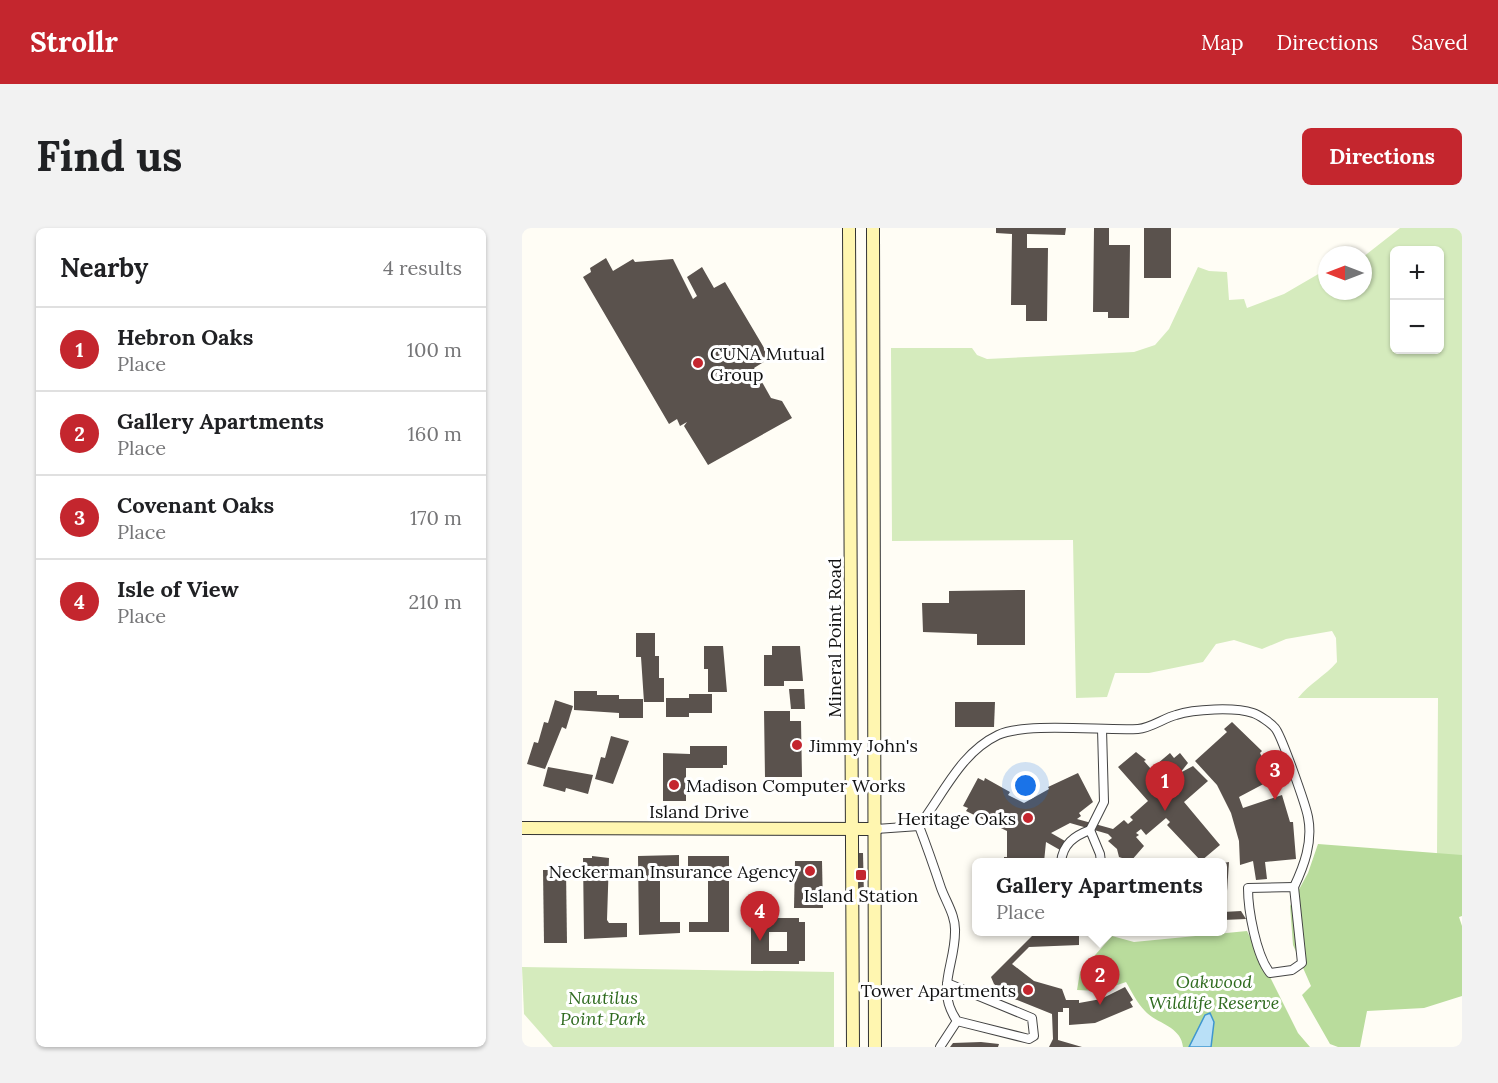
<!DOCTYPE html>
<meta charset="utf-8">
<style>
body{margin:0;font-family:Lora,serif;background:#f2f2f2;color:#202124}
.controls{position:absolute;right:18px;top:18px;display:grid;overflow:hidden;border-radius:9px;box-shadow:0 2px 4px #0004}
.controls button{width:54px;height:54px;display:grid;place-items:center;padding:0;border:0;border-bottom:2px solid #e0e0e0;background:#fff;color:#202124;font:30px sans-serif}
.compass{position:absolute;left:796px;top:18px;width:54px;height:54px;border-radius:50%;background:#fff;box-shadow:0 2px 4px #0004;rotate:270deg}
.you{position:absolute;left:504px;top:558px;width:21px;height:21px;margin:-15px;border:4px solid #fff;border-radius:50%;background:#1a73e8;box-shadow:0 0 0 9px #1a73e833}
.badge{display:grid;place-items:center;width:39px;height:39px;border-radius:50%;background:#c4262e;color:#fff;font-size:20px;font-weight:700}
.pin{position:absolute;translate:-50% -50px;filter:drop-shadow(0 2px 3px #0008)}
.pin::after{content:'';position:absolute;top:32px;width:21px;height:18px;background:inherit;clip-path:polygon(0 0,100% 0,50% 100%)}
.popup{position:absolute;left:450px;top:630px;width:255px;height:78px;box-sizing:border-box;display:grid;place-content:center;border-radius:9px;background:#fff;filter:drop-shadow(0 2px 4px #0005);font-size:20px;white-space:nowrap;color:#757577}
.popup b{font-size:22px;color:#202124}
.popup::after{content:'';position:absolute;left:50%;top:100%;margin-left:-12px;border:12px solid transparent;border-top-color:#fff}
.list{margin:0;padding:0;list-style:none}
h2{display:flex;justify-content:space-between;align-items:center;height:78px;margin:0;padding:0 24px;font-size:26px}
h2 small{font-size:20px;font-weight:400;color:#757577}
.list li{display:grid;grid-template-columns:39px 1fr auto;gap:18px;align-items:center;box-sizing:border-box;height:84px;padding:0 24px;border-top:2px solid #e0e0e0}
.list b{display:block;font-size:22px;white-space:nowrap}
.list p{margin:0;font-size:20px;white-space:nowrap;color:#757577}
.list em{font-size:20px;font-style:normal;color:#757577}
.map{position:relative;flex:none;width:940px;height:819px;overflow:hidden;border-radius:9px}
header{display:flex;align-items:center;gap:36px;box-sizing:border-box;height:84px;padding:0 30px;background:#c4262e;color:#fff}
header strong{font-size:28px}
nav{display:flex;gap:33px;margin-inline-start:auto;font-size:21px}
.intro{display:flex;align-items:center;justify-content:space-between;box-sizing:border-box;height:144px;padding:0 36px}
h1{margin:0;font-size:42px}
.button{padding:15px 27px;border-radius:9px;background:#c4262e;color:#fff;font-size:21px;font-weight:700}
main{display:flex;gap:36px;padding:0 36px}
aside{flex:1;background:#fff;border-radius:9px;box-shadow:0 2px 4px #0004}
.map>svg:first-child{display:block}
.green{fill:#d5ebbd;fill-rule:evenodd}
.forest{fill:#b9dc9c}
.water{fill:#b9e0f7;stroke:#3f96cf;stroke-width:1.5}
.building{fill:#5a524d;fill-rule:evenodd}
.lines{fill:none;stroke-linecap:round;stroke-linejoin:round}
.street-casing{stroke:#444;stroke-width:10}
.secondary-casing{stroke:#333;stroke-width:14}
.street{stroke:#fff;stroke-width:8}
.secondary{stroke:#fff6b0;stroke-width:12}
.poi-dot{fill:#c4262e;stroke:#fff;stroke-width:2}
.labels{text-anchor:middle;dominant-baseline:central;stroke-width:6;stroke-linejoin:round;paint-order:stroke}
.poi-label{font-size:18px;fill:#111;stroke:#fff;text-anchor:start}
.street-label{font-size:18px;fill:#111;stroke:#fff}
.park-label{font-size:18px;font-style:italic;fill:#2f6b1f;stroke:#fff}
</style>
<header>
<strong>Strollr</strong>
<nav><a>Map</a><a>Directions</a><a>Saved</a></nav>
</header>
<div class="intro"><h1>Find us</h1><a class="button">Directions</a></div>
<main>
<aside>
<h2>Nearby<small>4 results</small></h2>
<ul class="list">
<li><span class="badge">1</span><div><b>Hebron Oaks</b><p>Place</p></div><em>100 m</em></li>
<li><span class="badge">2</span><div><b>Gallery Apartments</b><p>Place</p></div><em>160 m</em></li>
<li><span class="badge">3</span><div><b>Covenant Oaks</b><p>Place</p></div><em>170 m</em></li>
<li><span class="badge">4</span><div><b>Isle of View</b><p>Place</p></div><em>210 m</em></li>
</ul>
</aside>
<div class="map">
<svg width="940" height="819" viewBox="0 0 940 819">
<rect width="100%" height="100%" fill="#fffdf5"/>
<g class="green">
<path d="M878 0H940V627H915L916 470H776C788 455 803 448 815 434L814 410 810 403 764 411 740 421 712 412 694 416 681 434 627 445H593L585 469 554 470 551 312 370 313 369 120H450L455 127 465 131 612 124 633 117 647 101 676 39 687 43 705 44 707 72 722 71 725 80 762 66 805 41V63H841V29ZM872 22H918V122H872Z"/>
<path d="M0 739 312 744V819H31L2 786Z"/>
</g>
<g class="forest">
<path d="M796 616 940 627V688L937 689 940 698V768L902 780 845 783 838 819H816L808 816 780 767 789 758 771 717 768 678 786 645Z"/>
<path d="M725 703 776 805 788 819H661C659 798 635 796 623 783 615 775 610 764 604 754L578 763 555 762 558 744 590 708 612 714Z"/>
</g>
<path class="water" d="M688 785 692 794 689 819H667L683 787Z"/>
<g class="building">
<path d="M474 0H544L543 7 505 6V20H526L525 93H504V77H489L490 6 474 5Z"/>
<path d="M572 0H587V17H608L607 90H586V84H571Z"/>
<rect x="622" y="0" width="27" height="50"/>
<path d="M84 30 91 43 111 31 113 34 151 31 171 71 175 68 165 49 180 39 192 60 203 54 248 130 232 140 249 170 260 173 270 190 186 237 162 198 165 194 158 198 155 191 147 196 61 49 69 44 68 40Z"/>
<path d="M503 362V417H455V406L401 404 400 375H427V363Z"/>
<path d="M114 405H133V428H137V450H142V474H122L119 429H114Z"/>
<path d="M182 418H201L205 464H186V441H182Z"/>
<path d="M250 418H278L281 453H262V458H242V427H250Z"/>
<path d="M267 461H282L283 481H269Z"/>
<path d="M52 463H75V467H97V471H121V490H97V485L52 482Z"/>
<path d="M167 466H190V485H167V489H144V470H167Z"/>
<path d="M33 472 51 478 44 501 40 499 23 541 5 536 12 514 16 515 22 494 26 495Z"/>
<path d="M433 474H473L472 499H433Z"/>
<path d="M242 483H268V493H279L280 549H243Z"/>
<path d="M710 494 740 523 738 525 751 551 717 569 721 580 760 567 768 594H771L774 631 743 634 745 651 734 652 731 633 718 637 717 613 709 585 695 557 673 533 705 504 702 501Z"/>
<path d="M89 508 107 513 91 556 73 551 79 529 83 530Z"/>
<path d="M168 518H205V537H201V540H164V573H141V525L168 526Z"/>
<path d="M614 524 624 532 622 533 629 541 648 525 652 530 658 525 666 535 658 545 671 538 686 553 662 574 698 617 679 633 645 597 648 594 644 590 624 607 619 601 614 605 617 607 614 609 622 618 609 633 597 629 595 621 586 613 590 610 586 606 548 595 529 605 543 613 538 622 524 614 522 634H482V629H485V603L444 583 446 580 441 578 456 550 462 553 463 550 488 564 486 567 502 575 527 561 526 559 556 545 571 574 557 585 559 588 555 591 591 601 602 592 606 596 611 592 608 589 626 573 596 539Z"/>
<path d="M26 539 71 547 66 566 44 560 43 564 21 558Z"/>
<path d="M336 625H341L342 670H336Z"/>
<path d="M157 627V639H138V694H158V705L117 707 116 628Z"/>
<path d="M70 628 87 630 85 692 87 695H105V709L62 711 61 630H70Z"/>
<path d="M166 628H207V704H167V694H186V638H166Z"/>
<path d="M273 633H300L301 680H272Z"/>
<path d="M707 634 704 678H701V635Z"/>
<path d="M21 642H44L45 715H22Z"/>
<path d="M719 683 724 691 701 692V684Z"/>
<path d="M229 690H277V694H283V733H277V736H229ZM247 704H265V723H247Z"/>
<path d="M495 704H565L557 708V717L507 719 490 736 512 753 540 761 544 772H557V775L579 771 603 759 611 772 608 774 611 779 573 795 547 797V780H541V784H536V812L560 819H527L531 811 530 786 490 770 472 756 469 749 510 708H495Z"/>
<path d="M459 814 477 816 476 819H428L431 815Z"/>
</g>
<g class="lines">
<defs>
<g id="street">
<path d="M397 598C405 619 412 639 419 660 424 674 434 688 433 704 433 738 413 761 435 793L507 811 512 808 510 790 425 755"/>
<path d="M354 601 397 598C421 567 438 525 476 507 504 494 582 503 616 501 629 500 642 490 654 487 672 481 713 479 731 485 737 487 749 495 753 500 759 506 784 578 786 589 791 614 782 638 772 659"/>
<path d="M568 602 582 574 580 501"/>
<path d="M539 634C541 616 552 608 568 602L578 626 579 634"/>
<path d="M772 659 780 735 770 742 748 745C734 727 726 682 726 660Z"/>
<path d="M418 819 435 793"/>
</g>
<g id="secondary">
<path d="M327 0 331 819"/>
<path d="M351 0 353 819"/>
<path d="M0 600 354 601"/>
</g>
</defs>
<use href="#street" class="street-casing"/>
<use href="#secondary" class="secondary-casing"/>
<use href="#street" class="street"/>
<use href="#secondary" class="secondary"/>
</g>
<g class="poi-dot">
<circle cx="176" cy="135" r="6"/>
<circle cx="275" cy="517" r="6"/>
<circle cx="152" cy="557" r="6"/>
<circle cx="506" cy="590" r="6"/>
<circle cx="288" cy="643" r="6"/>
<rect x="333" y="641" width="12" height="12" rx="3"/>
<circle cx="506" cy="762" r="6"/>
</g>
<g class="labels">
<g class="poi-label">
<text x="188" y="125">CUNA Mutual<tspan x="188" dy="21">Group</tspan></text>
<text x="287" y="517">Jimmy John's</text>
<text x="164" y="557">Madison Computer Works</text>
<text x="494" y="590" text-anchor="end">Heritage Oaks</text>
<text x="276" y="643" text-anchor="end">Neckerman Insurance Agency</text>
<text x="339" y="667" text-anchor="middle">Island Station</text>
<text x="494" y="762" text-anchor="end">Tower Apartments</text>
</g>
<g class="street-label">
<text transform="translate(312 410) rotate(-90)">Mineral Point Road</text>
<text x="177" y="583">Island Drive</text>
</g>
<g class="park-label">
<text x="692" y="753">Oakwood<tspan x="692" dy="21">Wildlife Reserve</tspan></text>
<text x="81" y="769">Nautilus<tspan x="81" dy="21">Point Park</tspan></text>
</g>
</g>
</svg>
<div class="controls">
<button>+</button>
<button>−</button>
</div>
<svg class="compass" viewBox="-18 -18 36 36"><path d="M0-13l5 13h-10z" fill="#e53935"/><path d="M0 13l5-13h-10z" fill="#757577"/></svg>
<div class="you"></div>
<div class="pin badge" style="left:643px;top:583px">1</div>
<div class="pin badge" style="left:578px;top:777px">2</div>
<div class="popup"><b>Gallery Apartments</b>Place</div>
<div class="pin badge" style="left:753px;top:572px">3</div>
<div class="pin badge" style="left:238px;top:713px">4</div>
</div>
</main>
